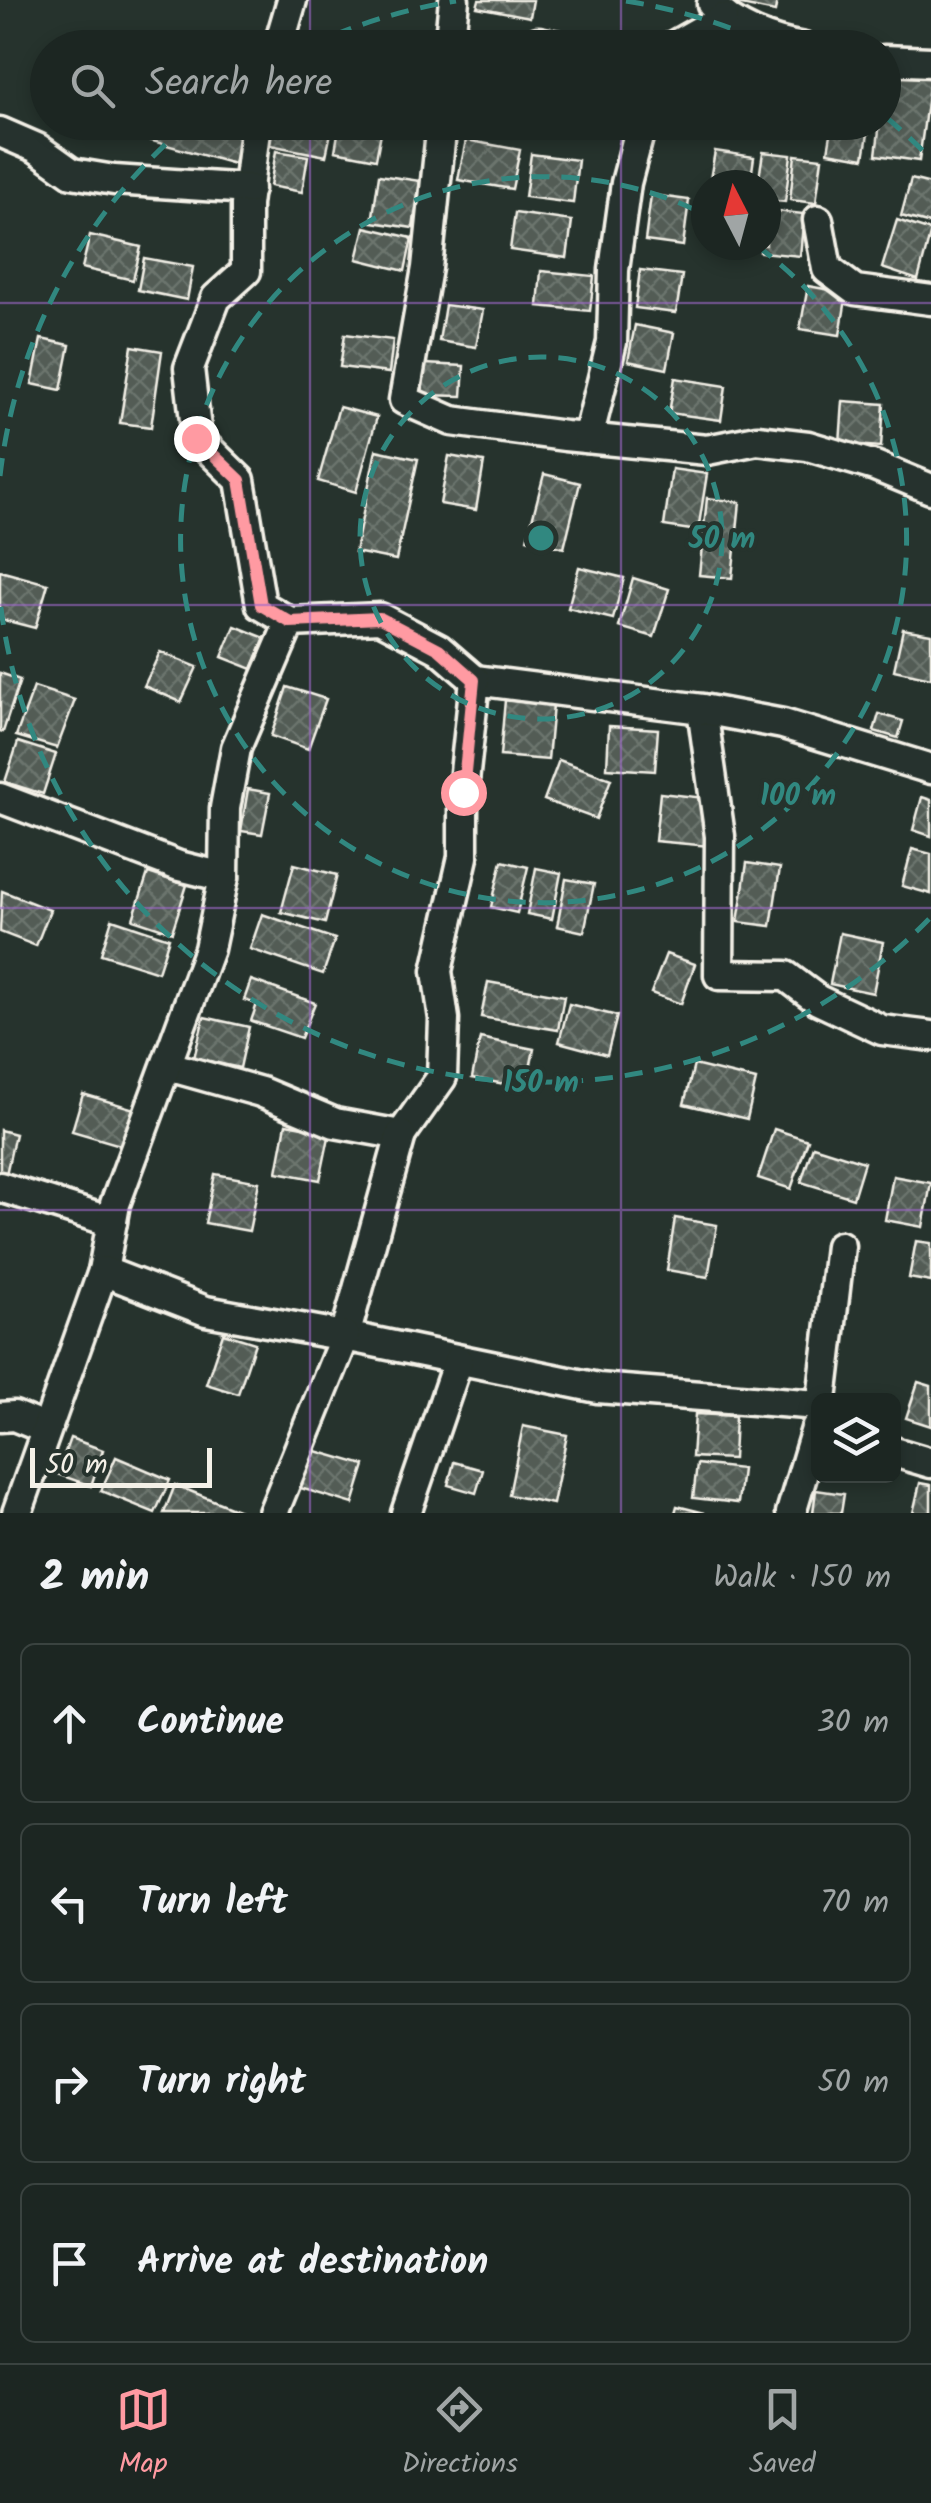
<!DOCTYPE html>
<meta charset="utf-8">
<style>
body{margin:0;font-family:Kalam,sans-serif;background:#252e2a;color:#f1f3f6}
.controls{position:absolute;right:30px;bottom:30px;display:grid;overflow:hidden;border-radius:15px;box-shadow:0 5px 15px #0003}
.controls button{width:90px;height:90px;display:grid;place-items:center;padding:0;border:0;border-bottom:2px solid #3a4340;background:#1c2622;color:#f1f3f6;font:50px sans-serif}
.compass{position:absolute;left:691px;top:170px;width:90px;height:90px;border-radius:50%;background:#1c2622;box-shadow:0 5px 15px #0003;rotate:354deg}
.scale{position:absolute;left:30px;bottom:25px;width:182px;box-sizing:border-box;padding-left:10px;border:5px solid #f4f1e8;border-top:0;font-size:28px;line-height:35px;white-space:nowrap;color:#f4f1e8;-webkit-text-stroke:8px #26332d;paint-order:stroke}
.stop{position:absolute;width:30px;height:30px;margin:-22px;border:8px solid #ff9aa2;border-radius:50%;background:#fff}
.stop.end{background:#ff9aa2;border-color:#fff;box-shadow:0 2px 10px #0008}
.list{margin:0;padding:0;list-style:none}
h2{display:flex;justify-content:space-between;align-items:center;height:130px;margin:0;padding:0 40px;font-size:42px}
h2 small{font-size:32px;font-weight:400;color:#a0a5a5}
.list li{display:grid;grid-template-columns:65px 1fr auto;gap:30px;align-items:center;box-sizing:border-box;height:160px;margin:0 20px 20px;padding:0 20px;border:2px solid #3a4340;border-radius:15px}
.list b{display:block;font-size:38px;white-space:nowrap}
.list em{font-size:32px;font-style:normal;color:#a0a5a5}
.icon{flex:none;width:55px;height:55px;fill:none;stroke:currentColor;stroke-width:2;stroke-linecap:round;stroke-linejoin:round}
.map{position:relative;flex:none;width:931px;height:1513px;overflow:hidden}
.search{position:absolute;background:#1c2622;box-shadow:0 5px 15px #0003;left:30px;right:30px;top:30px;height:110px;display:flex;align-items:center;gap:25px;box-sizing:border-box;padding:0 35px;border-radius:55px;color:#a0a5a5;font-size:38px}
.sheet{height:850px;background:#1c2622}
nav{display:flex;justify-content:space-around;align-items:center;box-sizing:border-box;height:140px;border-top:2px solid #3a4340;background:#1c2622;font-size:28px;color:#a0a5a5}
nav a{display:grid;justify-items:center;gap:5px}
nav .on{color:#ff9aa2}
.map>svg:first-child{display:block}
.building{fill:url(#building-cross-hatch);stroke:#f4f1e8;stroke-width:2.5}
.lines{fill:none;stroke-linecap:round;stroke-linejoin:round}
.street-casing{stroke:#f4f1e8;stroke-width:35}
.street{stroke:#26332d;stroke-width:28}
.route{stroke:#ff9aa2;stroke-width:12}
.grid{fill:none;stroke:#9f67cb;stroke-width:2.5;stroke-opacity:0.55}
.ring{fill:none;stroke:#318880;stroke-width:5;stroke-dasharray:18 12}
.centre{fill:#318880;stroke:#26332d;stroke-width:5}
.ring-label{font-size:30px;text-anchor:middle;font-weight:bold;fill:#318880;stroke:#26332d;stroke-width:8;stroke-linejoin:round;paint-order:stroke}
</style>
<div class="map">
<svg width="931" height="1513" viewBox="0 0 931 1513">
<defs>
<pattern id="building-cross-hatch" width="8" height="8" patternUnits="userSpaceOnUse" patternTransform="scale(2.5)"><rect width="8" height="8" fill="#525c55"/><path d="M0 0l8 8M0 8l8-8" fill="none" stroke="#6c746d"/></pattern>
</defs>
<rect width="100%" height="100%" fill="#26332d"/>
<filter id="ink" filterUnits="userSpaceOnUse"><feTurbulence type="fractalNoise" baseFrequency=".01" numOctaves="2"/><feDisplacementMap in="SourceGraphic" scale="20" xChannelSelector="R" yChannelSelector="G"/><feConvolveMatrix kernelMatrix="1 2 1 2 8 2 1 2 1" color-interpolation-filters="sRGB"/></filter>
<g filter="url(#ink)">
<g class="building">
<path d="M479 0H533L530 17 477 7Z"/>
<path d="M732 0H777L775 12 732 3Z"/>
<path d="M473 37 520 48H471Z"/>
<path d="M888 67 931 73 919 161 876 155 880 122H884Z"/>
<path d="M143 122H226L245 128 234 164 138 137Z"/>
<path d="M274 122 333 123 326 156 270 145Z"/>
<path d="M340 122H383L376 159 335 151Z"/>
<path d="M758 122H810L808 134Z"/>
<path d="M833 122H870L864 158 828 152Z"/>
<path d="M466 140 520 150 512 189 458 180Z"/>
<path d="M276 151 308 156 302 192 270 186Z"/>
<path d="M715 151 754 157 750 185H709Z"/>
<path d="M763 152 791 155 785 202 766 200V185H758Z"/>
<path d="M531 154 578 160 573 203 525 197Z"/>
<path d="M795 155 822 158 816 203 790 200Z"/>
<path d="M379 175 420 181 413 228 372 222Z"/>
<path d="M911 179 931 184V224L901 216Z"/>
<path d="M651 195 689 200 683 246 645 241Z"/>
<path d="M766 210 804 214 800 256 760 252 761 245H766Z"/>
<path d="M515 213 572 221 567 258 510 250Z"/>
<path d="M897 220 931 231 918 280 882 268Z"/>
<path d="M365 227 412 238 405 271 357 259Z"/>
<path d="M90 235 141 247 133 280 82 268Z"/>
<path d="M144 258 193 267 187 300 138 290Z"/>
<path d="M640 270 682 275 676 313 635 308Z"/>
<path d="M541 271 594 276 590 311 538 306Z"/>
<path d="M808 286 847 293 840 335 800 329Z"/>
<path d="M445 305 483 310 476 347 439 341Z"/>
<path d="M635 325 674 333 667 369 628 361Z"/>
<path d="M345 334 393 340 389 373 340 367Z"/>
<path d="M41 339 70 345 61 390 32 384Z"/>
<path d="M132 346 162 351 151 427 120 423Z"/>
<path d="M425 364 464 366 462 396 422 395Z"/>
<path d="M675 378 726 386 721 420 669 413Z"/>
<path d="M843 401 884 404 881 447 840 444Z"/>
<path d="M339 407 377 417 356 492 318 481Z"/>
<path d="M376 450 418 459 396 560 355 552Z"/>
<path d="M449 456 484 462 476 510 440 504Z"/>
<path d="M672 469 707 474 698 531 664 526Z"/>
<path d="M544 474 580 483 564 548 527 539Z"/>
<path d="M707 498 740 502 732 578 699 575Z"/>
<path d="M579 567 624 578 613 619 568 608Z"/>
<path d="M0 571 48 584 35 628 0 619Z"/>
<path d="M633 578 669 589 654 637 619 627Z"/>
<path d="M235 626 265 638 252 669 222 657Z"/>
<path d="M903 629 931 634V678L894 670Z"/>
<path d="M160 652 197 667 181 702 144 686Z"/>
<path d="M0 673 20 680 3 732 0 731Z"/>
<path d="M34 687 75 700 57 748 16 736Z"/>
<path d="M287 687 326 699 308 749 271 736Z"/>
<path d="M505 700 553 705 548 760 500 756Z"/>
<path d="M879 714 903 721 898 738 874 731Z"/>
<path d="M609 726 658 729 655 771 607 768Z"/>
<path d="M18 742 56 754 43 794 5 782Z"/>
<path d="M559 760 611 779 596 819 544 800Z"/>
<path d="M248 789 270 793 262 834 241 831Z"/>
<path d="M660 793 714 799 709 846 655 841Z"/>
<path d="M922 797 931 800V836L913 830Z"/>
<path d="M912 849 931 854V894L902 886Z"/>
<path d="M502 861 528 867 517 913 491 907Z"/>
<path d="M747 863 780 868 771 926 738 922Z"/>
<path d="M294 864 337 875 325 923 281 912Z"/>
<path d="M536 868 561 873 552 919 527 914Z"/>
<path d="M148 873 187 885 172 932 133 919Z"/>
<path d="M566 879 594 884 584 932 557 926Z"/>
<path d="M2 891 50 910 36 946 0 932Z"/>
<path d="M262 914 335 939 323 974 250 949Z"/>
<path d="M112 919 169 938 158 972 101 954Z"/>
<path d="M840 933 883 942 873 993 830 984Z"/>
<path d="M666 954 695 964 681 1004 651 993Z"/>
<path d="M251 980 315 1003 301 1038 251 1021 257 1004 244 1000Z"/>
<path d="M488 982 564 996 558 1030 481 1017Z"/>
<path d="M569 1004 617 1016 607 1055 559 1042Z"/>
<path d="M204 1017 249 1027 240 1068 194 1058Z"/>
<path d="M480 1038 534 1049 526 1088 472 1078Z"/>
<path d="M694 1065 756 1080 747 1119 684 1104Z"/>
<path d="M83 1094 138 1110 127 1147 72 1131Z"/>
<path d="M286 1124 330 1132 320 1180 277 1172Z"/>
<path d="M774 1129 808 1140 791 1189 758 1178Z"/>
<path d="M0 1130 15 1134 5 1179 0 1178Z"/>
<path d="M813 1146 864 1162 853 1198 801 1182Z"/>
<path d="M215 1174 259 1182 249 1231 205 1223Z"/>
<path d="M893 1176 931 1183 923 1227 885 1220Z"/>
<path d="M675 1218 717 1225 708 1277 667 1270Z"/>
<path d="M916 1241 931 1243V1282L909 1278Z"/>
<path d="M223 1333 255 1343 238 1394 206 1384Z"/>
<path d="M918 1382 931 1386V1426L906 1418Z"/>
<path d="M695 1414 735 1416 733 1459 692 1457Z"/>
<path d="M523 1426 567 1435 553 1504 509 1495Z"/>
<path d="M70 1438 103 1450 91 1486 57 1474Z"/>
<path d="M309 1449 365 1465 353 1504 297 1487Z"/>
<path d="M116 1457 170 1480 155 1513 101 1491Z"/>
<path d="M454 1462 483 1470 476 1493 448 1485Z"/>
<path d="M697 1464 742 1469 738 1503 693 1498Z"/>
<path d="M920 1483 931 1485V1513H913Z"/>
<path d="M175 1485 245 1513H164Z"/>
<path d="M816 1490 844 1494 841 1513H813Z"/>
<path d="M677 1506 705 1513H675Z"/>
</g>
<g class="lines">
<defs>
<g id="street">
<path d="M713 0 712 4C732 29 774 43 804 48"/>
<path d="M538 42 567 48"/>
<path d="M278 48 292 0"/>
<path d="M449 48 454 0"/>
<path d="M670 48 723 18"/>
<path d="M884 60 931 62"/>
<path d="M256 122 246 205V271L216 298 189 368 197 438 240 480 261 605 290 622"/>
<path d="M442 122 427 268 404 400 452 421 565 436 707 450 757 440 808 446 875 466 931 489"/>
<path d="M0 132 37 148 72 173 114 180 249 189"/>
<path d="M818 220 827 269 855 290 931 300"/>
<path d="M588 438 612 342 614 270 626 183 642 122"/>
<path d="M702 709 720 836 719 975 786 976 818 1000 882 1030 931 1036"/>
<path d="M0 798 179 866 224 877"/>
<path d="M168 1066 261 1092 335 1123 401 1135 442 1077 444 1019 437 971 463 857V791L475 680 702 709 783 724 931 769"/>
<path d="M401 1135 345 1336 598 1388 818 1405"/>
<path d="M0 1187 112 1222"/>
<path d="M103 1271 115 1204 209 949 224 877 225 808 236 748 290 622 380 618 439 649 475 680"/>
<path d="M822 1400 840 1246"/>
<path d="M0 1417 14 1416 46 1429"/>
<path d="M894 1452 931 1463"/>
<path d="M17 1513 103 1271 206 1311 345 1336 273 1513"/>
<path d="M406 1513 458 1361"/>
<path d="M791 1513 816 1429"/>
</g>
</defs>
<use href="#street" class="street-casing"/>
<use href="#street" class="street"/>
</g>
</g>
<g class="lines" filter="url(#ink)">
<path class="route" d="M196 438 240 480 261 605 290 622 380 618 439 649 474 680 463 792"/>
</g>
<path class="grid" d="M310 0V48M621 0V48M310 122V1513M621 122V1513M0 303H931M0 605H931M0 908H931M0 1210H931"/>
<g class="ring">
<circle cx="541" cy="538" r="181"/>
<path d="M757 246A363 363 0 1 1 706 215"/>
<path d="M929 919A544 544 0 0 1 0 600M0 476A544 544 0 0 1 188 124M307 47A544 544 0 0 1 456 1M626 1A544 544 0 0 1 775 47M887 118A544 544 0 0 1 929 157"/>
</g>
<circle cx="541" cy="538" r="15" class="centre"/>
<g class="ring-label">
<text x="722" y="548">50 m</text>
<text x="798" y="805">100 m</text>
<text x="541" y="1092">150 m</text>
</g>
</svg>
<div class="controls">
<button><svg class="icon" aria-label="layers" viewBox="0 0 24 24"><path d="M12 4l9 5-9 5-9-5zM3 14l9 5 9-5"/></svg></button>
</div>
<svg class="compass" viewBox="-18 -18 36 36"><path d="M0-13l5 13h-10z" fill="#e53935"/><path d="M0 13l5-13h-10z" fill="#a0a5a5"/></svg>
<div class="scale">50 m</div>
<div class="stop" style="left:463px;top:792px"></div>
<div class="stop end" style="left:196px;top:438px"></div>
<div class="search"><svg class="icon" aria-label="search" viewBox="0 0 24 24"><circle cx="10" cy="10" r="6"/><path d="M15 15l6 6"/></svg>Search here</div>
</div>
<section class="sheet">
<h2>2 min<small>Walk · 150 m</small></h2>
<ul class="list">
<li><svg class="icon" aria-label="ahead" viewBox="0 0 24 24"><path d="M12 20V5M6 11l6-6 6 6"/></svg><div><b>Continue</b></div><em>30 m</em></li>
<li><svg class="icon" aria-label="left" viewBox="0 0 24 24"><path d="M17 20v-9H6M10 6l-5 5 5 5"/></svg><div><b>Turn left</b></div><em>70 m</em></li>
<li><svg class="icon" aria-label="right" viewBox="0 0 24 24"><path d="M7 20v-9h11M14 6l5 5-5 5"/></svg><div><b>Turn right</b></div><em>50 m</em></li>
<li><svg class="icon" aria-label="arrive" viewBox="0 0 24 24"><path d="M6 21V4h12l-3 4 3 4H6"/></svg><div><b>Arrive at destination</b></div></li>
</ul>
</section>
<nav>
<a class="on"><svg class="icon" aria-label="map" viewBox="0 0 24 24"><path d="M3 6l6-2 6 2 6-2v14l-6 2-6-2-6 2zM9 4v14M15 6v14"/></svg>Map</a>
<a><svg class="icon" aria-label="directions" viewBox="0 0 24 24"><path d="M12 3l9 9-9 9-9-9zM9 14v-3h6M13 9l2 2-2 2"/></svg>Directions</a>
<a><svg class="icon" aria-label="saved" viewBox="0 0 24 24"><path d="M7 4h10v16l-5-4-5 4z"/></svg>Saved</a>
</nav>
